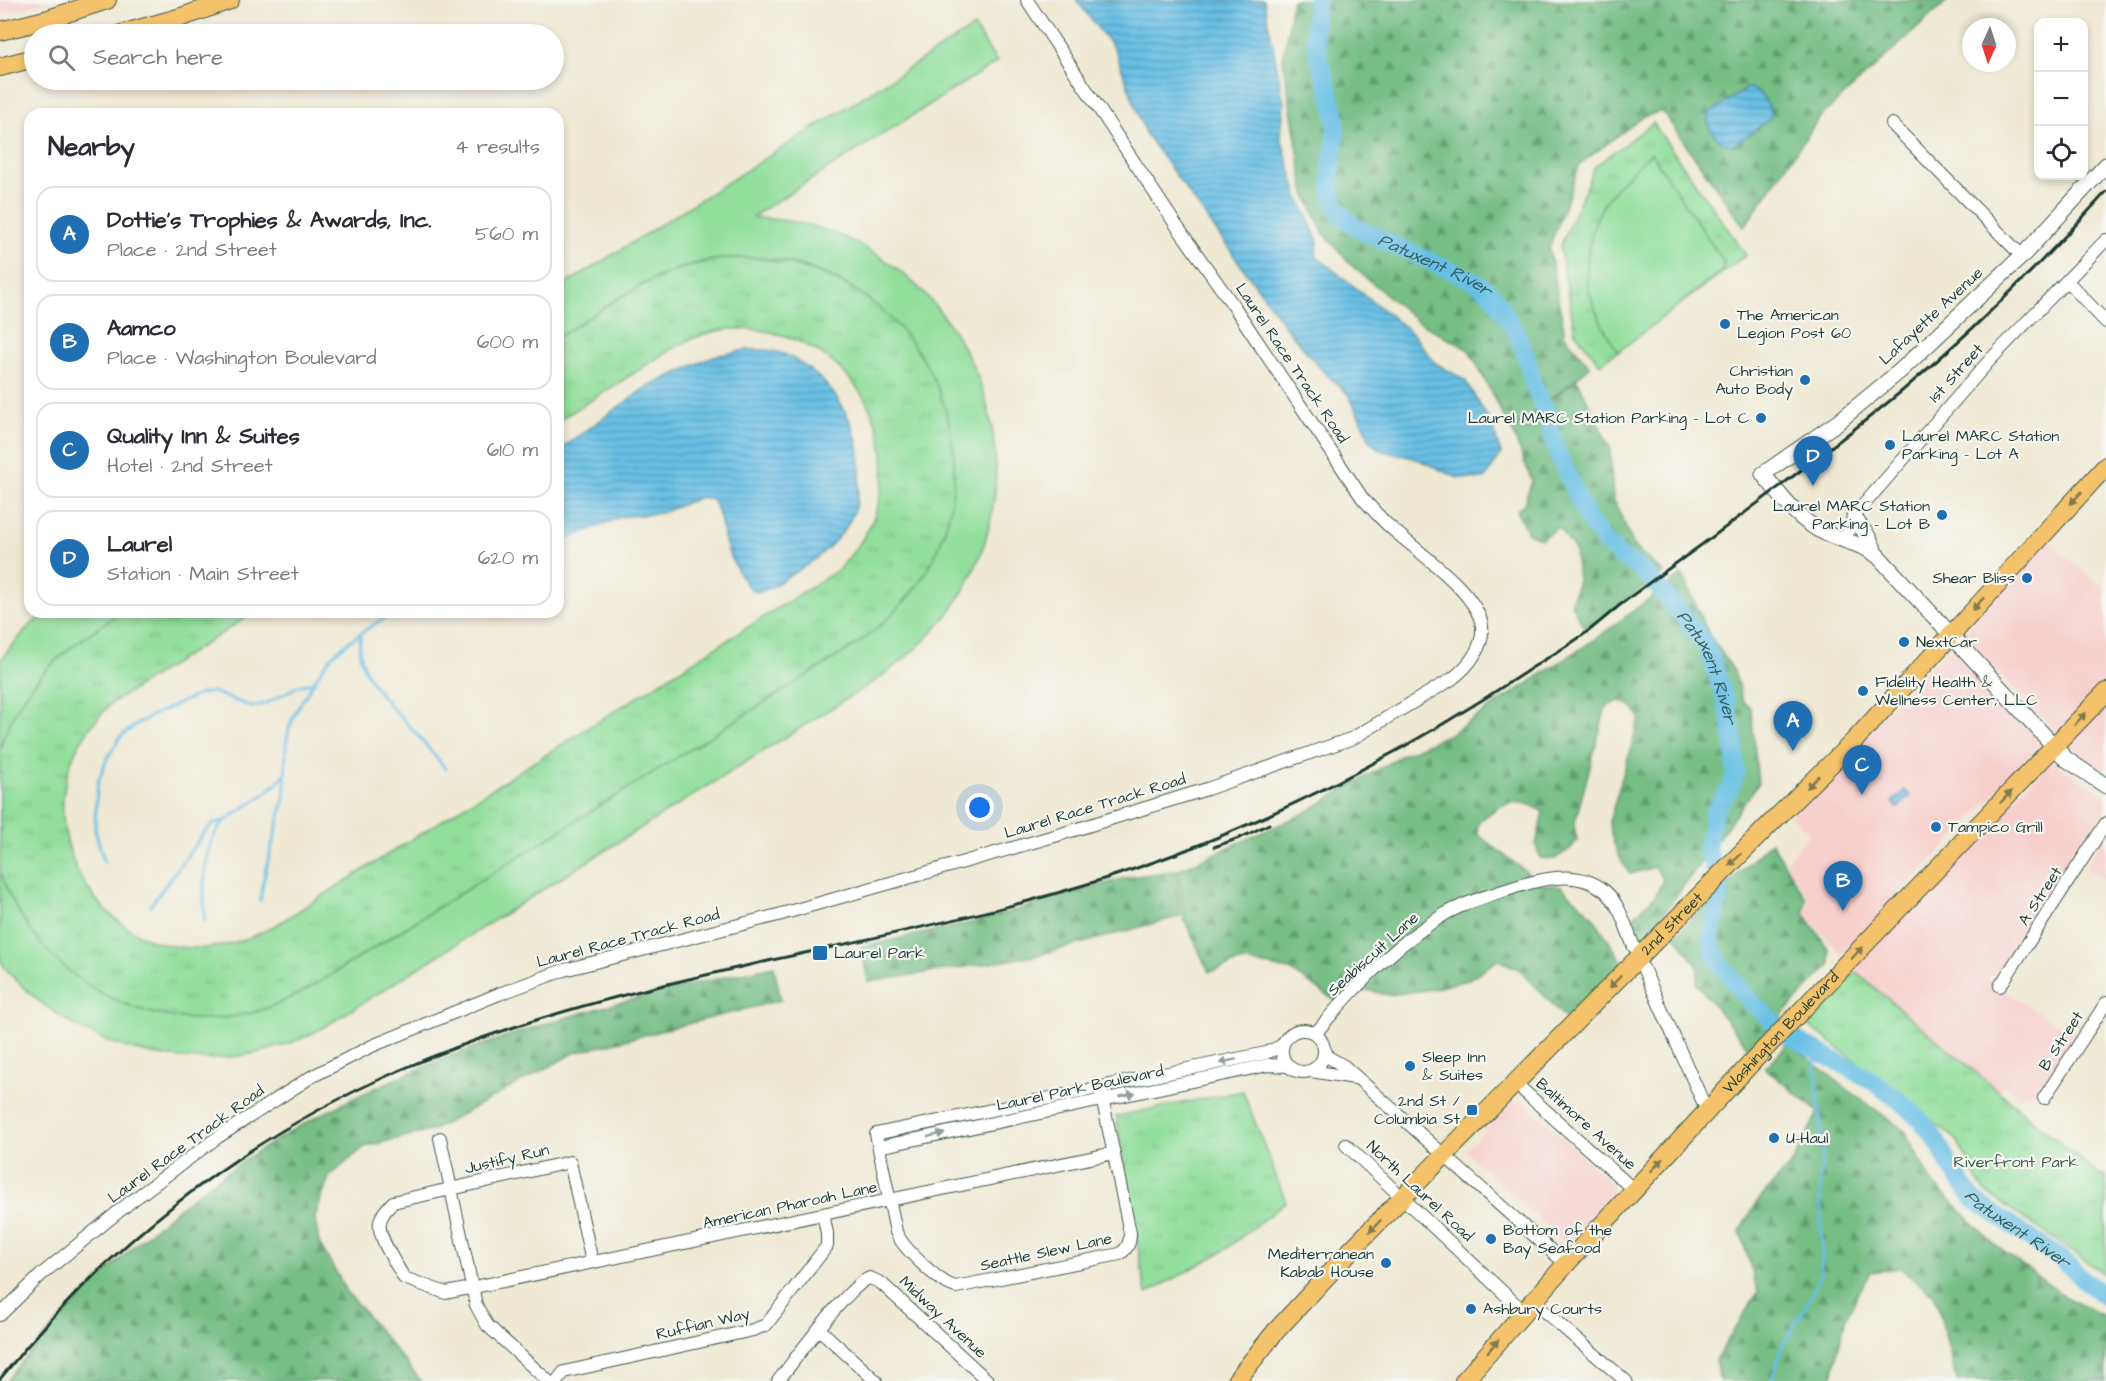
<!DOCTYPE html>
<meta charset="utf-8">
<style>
body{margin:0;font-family:"Architects Daughter",sans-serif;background:#f2f2f3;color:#2b2b33}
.controls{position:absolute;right:18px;top:18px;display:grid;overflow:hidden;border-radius:12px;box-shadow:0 3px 9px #0003}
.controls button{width:54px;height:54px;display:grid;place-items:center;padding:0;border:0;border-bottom:2px solid #e1e1e2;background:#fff;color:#2b2b33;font:30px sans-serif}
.compass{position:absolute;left:1962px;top:18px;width:54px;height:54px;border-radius:50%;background:#fff;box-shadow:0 3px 9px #0003;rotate:183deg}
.you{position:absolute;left:980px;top:808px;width:21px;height:21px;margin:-15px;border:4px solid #fff;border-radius:50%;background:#1a73e8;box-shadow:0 0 0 9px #1a73e833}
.badge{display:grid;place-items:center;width:39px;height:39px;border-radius:50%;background:#1f6fb2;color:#fff;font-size:20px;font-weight:700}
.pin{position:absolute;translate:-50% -50px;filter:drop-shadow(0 2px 3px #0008)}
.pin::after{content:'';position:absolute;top:32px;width:21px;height:18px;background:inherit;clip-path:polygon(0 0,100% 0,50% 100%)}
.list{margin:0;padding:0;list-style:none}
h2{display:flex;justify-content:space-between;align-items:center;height:78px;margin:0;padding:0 24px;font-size:26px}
h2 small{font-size:20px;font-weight:400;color:#7c7c81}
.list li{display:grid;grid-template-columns:39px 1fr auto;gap:18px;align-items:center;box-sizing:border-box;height:96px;margin:0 12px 12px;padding:0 12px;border:2px solid #e1e1e2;border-radius:18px}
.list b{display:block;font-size:22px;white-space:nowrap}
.list p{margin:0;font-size:20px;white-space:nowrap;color:#7c7c81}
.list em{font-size:20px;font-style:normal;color:#7c7c81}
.icon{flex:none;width:33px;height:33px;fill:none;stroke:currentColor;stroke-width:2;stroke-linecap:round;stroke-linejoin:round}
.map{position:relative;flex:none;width:2106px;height:1381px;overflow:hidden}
.search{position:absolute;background:#fff;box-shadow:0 3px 9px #0003;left:24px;top:24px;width:540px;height:66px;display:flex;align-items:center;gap:15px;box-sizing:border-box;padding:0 21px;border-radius:33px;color:#7c7c81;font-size:22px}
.panel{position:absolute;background:#fff;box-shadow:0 3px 9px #0003;left:24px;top:108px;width:540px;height:510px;border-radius:18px}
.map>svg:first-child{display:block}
.built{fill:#f7d0ce}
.grass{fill:url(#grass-tufts);stroke:#588e68;stroke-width:1.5}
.forest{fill:url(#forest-firs);stroke:#4a7e5c;stroke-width:1.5}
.pitch{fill:#92df9c;stroke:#588e68;stroke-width:1.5}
.water{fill:url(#water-rules);stroke:#437e8c;stroke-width:1.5}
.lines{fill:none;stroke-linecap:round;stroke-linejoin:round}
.stream{stroke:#67bfe5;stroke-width:3}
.river{stroke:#67bfe5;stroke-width:18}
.minor-casing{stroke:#3e574c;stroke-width:14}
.tertiary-casing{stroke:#3e574c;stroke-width:17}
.primary-casing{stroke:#3e574c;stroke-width:20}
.minor{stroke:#fff;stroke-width:12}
.tertiary{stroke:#fff;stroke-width:15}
.primary{stroke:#f4c26a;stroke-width:18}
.rail{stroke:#1f3d34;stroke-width:3}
.oneway{fill:#7f794c}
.oneway2{fill:#8f9e9a}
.poi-dot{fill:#1f6fb2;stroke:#f6f6f2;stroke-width:2}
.labels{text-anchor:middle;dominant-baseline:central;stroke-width:4.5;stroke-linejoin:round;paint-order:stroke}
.poi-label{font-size:16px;fill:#1f3d34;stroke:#f6f6f2;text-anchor:start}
.street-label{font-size:16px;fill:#1f3d34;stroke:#f6f6f2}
.park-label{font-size:16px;fill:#365d49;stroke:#f6f6f2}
.water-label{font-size:18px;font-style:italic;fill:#315e60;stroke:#f6f6f2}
</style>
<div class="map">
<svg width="2106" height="1381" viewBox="0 0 2106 1381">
<defs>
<pattern id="grass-tufts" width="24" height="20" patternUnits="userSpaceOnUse" patternTransform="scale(1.5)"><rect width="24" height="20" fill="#92df9c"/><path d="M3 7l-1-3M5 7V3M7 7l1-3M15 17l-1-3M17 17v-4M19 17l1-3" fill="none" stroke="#7dc087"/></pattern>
<pattern id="forest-firs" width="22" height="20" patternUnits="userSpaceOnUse" patternTransform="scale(1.5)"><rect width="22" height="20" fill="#75be84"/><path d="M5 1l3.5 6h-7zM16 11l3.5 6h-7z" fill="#5f9c6d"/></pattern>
<pattern id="water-rules" width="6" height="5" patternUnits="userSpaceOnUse" patternTransform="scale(1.5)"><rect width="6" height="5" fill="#67bfe5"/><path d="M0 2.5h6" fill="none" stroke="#549cba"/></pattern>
</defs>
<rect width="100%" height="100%" fill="#f6f6f2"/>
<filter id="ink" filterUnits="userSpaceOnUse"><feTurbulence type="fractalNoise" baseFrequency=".0167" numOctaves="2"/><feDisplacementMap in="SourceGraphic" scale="12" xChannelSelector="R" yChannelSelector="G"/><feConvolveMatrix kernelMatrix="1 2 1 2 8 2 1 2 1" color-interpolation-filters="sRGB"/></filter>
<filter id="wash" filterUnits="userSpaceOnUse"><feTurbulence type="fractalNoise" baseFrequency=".008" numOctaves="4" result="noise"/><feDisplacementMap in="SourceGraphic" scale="24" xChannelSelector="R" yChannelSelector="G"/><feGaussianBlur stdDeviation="1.35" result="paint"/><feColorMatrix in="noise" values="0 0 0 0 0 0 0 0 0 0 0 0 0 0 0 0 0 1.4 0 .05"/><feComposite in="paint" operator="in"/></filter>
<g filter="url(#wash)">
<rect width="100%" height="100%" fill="#efe9d3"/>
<g class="built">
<path d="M0 0H55L0 14Z"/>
<path d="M2048 541 2106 590V682L2057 734 1968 640 1967 629 1987 605 2029 564Z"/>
<path d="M1945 650H1953L2018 716 2044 746 1985 804 1842 955 1805 914 1809 898 1792 873 1786 861 1809 834 1790 815Z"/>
<path d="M2106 701V773L2068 746 2069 741Z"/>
<path d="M2051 761 2106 795V808L2005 964 1997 976 1991 974 1988 980 2074 1035 2036 1093 2020 1096 2004 1084 1998 1090 1853 969Z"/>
<path d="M2106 834V882L2086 867Z"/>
<path d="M1518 1101 1526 1103 1611 1183 1612 1188 1610 1194 1569 1242 1561 1240 1465 1151 1512 1103Z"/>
</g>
<g class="grass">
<path d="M1653 123 1746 255 1600 364 1575 332 1560 247 1595 166Z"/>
<path d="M730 258C886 252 999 403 938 549 921 589 890 620 856 645L318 983C302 993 287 1002 269 1008 186 1036 92 1009 37 940 22 921 4 896 0 872 0 855 0 823 0 804 0 787 0 767 0 750 4 717 40 674 63 653 75 643 110 615 123 612 136 610 151 612 164 612 194 612 224 612 255 612L109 705C94 722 79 740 71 762 40 844 100 944 190 948 224 949 252 939 281 922L838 570C854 553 867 536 875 514 911 417 829 323 730 329 693 332 661 356 631 375 607 390 582 406 558 421V337C615 301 661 264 730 258Z"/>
<path d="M1856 972 2096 1173 2106 1177V1275L1983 1190 1957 1140 1807 1024Z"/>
<path d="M1243 1091 1286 1202 1222 1252 1146 1294 1116 1116Z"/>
</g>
<g class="forest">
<path d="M1292 0H1948L1820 117 1744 227 1662 111 1643 117 1580 164 1549 248 1565 336 1590 367 1511 430 1469 350 1418 322 1350 264 1323 232 1305 194 1283 60Z"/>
<path d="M1577 379 1610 448 1613 498 1635 548 1664 573 1585 629 1571 604 1578 580 1575 550 1558 527 1541 539 1528 533 1516 511 1524 504 1532 481 1512 431Z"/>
<path d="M1682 575 1709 634 1734 671 1743 702 1751 708 1758 784 1642 943 1629 921 1655 896 1663 880 1655 867 1630 874C1618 858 1612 842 1609 822L1640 717 1631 706 1619 701 1606 707 1574 826 1577 840 1570 849 1555 859 1540 858 1536 845 1543 812C1517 793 1498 805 1478 823L1477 834 1542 884 1561 886 1592 915 1623 963 1568 1021 1519 969 1498 960 1467 980 1432 989 1388 995 1366 990 1340 1004 1290 970 1243 961 1209 972 1184 919 1178 870 1303 814 1404 754 1452 733 1591 642Z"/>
<path d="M1771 842 1806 899 1804 913 1829 950 1830 965 1749 1049 1697 984 1698 967 1675 935Z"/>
<path d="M1176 870 1181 916 1035 956 868 982 861 947 975 922 1125 878Z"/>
<path d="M774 966 781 1000 574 1053 433 1130 364 1147 329 1177 315 1217 319 1243 348 1293 421 1381H6C27 1354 50 1331 73 1306 143 1232 225 1166 315 1118 458 1041 616 1000 774 966Z"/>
<path d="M1789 1043 1842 1085 1905 1131 1931 1181 1995 1245 2067 1298 2106 1317V1381H1957L1935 1296 1900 1268 1870 1272 1846 1317 1831 1381H1720L1715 1361 1758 1292 1740 1231 1756 1203 1794 1161 1818 1112 1765 1068Z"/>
</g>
<g class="pitch">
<path d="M974 27 997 62 753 216 754 218C939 222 1056 431 963 591 942 628 910 656 875 681L337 1019C327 1025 316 1032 305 1037 217 1075 119 1063 43 1004 32 995 3 971 0 958 0 951 0 942 0 935 0 914 0 893 0 871 35 975 143 1040 251 1013 275 1007 296 996 318 983L856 645C890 620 921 589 938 549 1001 397 870 232 707 261 651 271 605 308 558 337V289Z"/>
<path d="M1651 153 1724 262 1723 270 1618 352C1606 333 1596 315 1590 294 1582 269 1590 226 1604 204 1617 185 1634 169 1651 153Z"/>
<path d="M47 612H122C66 647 19 683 0 749V660L28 627Z"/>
</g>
<g class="water">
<path d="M1076 0H1264L1284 103 1281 137 1297 193 1318 242 1316 256 1412 333 1435 363 1465 380 1492 425 1501 454 1485 479 1458 478 1417 459 1380 450 1371 442 1349 395 1320 368 1288 330 1145 133 1115 50Z"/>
<path d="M1747 88C1760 89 1769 104 1772 115L1769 120 1734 145C1720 146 1703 127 1709 113Z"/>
<path d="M746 350C759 350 774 349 786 355 832 378 862 423 860 475 859 491 857 510 848 524 834 546 810 565 787 577 779 582 765 594 754 591 746 589 728 554 726 545 721 529 722 513 711 499L701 497 661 513 620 517 558 543V451L645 388 714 356Z"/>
<path d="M1905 790 1910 796 1898 808 1892 802Z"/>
</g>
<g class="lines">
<g class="stream">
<path d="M361 634C352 670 387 702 409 726 422 740 434 755 446 769"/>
<path d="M104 862 95 829 96 801 98 782 106 761 120 737 137 724 153 715 200 694 213 692 252 707 267 703 298 686 314 682"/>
<path d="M260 901C264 866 277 833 284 798 287 779 284 759 287 739 289 722 298 707 307 693 315 680 323 666 333 655 350 638 373 626 393 612"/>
<path d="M150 906 204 833 213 824 226 820"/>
<path d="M205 921C203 892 201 838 228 819 250 803 269 794 286 773"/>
<path d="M1772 1381 1782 1346 1804 1310 1819 1278 1822 1259 1820 1179 1823 1149 1814 1051"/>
</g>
<path class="river" id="s1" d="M1316 0C1315 16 1313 34 1317 50 1322 71 1331 91 1335 112 1340 140 1326 168 1332 194 1336 210 1345 221 1359 229L1476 282 1492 294 1516 331 1527 359 1534 386 1546 411 1557 452 1589 521 1606 543 1620 556 1640 568 1682 614 1706 645 1716 672 1728 709 1733 734 1736 773 1731 787 1714 812 1709 836 1707 850 1719 882 1720 893 1711 937 1712 947 1719 962 1748 999 1789 1036 1871 1080 1905 1105 1923 1123 1937 1141 1949 1165 1974 1200 2063 1260 2086 1282 2106 1297"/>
</g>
</g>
<g filter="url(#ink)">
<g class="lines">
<defs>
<g id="minor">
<path d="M1892 124 2022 256"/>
<path d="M2067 281 2106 322"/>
<path d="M1845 539 1853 519 1859 510 1989 361 2106 240"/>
<path d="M1643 968 1707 1111"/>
<path d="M2000 986 2106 823"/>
<circle cx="1303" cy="1051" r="21"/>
<path d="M1315 1034C1352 989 1395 944 1445 914 1468 901 1497 893 1522 885 1549 877 1581 871 1605 891 1620 904 1626 928 1634 947"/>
<path d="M1324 1048 1328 1057 1344 1066 1566 1264"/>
<path d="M1311 1071 1355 1078"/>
<path d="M1516 1084 1634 1190"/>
<path d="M1100 1087 1130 1233C1130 1243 1128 1248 1120 1254L956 1287C940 1284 902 1247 896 1232L876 1134 890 1131 1084 1091 1114 1084 1266 1053 1283 1045"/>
<path d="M2044 1098 2106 1003"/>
<path d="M440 1138 476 1305 487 1325 548 1381"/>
<path d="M1346 1145 1523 1311"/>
<path d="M879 1147 1268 1065 1289 1066"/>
<path d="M592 1262 570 1162 393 1202C388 1208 381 1214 380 1222 377 1237 397 1265 404 1278L446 1293 1114 1153"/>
<path d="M1532 1301 1626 1381"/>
<path d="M0 1315 42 1274 129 1203 218 1137 311 1077 372 1046 499 994 564 970 778 915 1058 835 1207 789 1353 738 1452 679C1469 666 1487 644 1481 621 1471 587 1415 550 1389 526 1380 518 1372 508 1363 499L1233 305 1176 225 1027 0"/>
<path d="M819 1329 876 1381"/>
<path d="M557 1381 564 1372 753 1330 766 1325 827 1246V1233L823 1214"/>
<path d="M778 1381C794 1361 850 1283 870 1278L881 1283 988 1381"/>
</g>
<g id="tertiary">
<path d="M2106 165 2022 256 1900 371 1838 422 1763 474C1781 496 1798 521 1825 533 1843 541 1861 543 1877 555L2066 759 2106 786"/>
<path d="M1854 517C1862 531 1872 537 1875 554"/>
</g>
<g id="primary">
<path d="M0 31 45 20 107 0"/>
<path d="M121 34 182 17 230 0"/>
<path d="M0 67 34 58"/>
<path id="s2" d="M1236 1381 1275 1332 1350 1251 1770 824 1854 741 2106 466"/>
<path id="s3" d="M1464 1381 1566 1264 1755 1059 2106 692"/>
</g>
</defs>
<use href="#minor" class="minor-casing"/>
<use href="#tertiary" class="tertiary-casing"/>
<use href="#primary" class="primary-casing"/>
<use href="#minor" class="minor"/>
<use href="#tertiary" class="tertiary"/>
<use href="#primary" class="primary"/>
<g class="rail">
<path d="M1214 847 1242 837 1269 824"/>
<path d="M0 1379C107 1245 241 1140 398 1071 507 1023 625 993 741 967 887 934 1033 908 1173 855 1297 808 1414 746 1524 673 1545 659 1567 647 1587 632 1600 622 1612 611 1625 601 1655 578 1685 557 1715 535 1778 488 1841 441 1902 391 1974 330 2042 263 2106 192"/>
</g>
</g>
<defs><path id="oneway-solid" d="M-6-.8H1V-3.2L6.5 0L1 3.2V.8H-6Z" transform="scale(1.5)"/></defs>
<g class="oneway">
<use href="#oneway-solid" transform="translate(2076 498) rotate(133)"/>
<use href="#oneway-solid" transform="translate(1978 604) rotate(133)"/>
<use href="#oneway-solid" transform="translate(2080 719) rotate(-47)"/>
<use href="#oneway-solid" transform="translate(1813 782) rotate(135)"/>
<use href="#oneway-solid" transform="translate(2006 797) rotate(-46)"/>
<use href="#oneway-solid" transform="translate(1735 860) rotate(134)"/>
<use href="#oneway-solid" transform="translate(1857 953) rotate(-46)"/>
<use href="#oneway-solid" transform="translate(1615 982) rotate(134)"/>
<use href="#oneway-solid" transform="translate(1657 1165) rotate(-47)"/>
<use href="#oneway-solid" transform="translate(1375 1226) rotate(134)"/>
<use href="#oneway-solid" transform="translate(1493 1346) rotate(-49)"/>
</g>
<g class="oneway2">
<use href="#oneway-solid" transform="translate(1228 1061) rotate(168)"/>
<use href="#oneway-solid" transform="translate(1127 1095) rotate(-12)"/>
<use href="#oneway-solid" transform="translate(936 1135) rotate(-12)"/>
</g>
</g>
<g class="poi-dot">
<circle cx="1725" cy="324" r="6"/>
<circle cx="1805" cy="380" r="6"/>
<circle cx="1761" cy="418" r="6"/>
<circle cx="1890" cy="445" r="6"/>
<circle cx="1942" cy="515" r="6"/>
<circle cx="2027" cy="578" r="6"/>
<circle cx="1904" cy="642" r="6"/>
<circle cx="1863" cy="691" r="6"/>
<circle cx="1936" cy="827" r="6"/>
<rect x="812" y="945" width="16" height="16" rx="3"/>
<circle cx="1410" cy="1066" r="6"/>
<rect x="1466" y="1104" width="12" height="12" rx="3"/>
<circle cx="1774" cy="1138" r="6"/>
<circle cx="1491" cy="1239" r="6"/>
<circle cx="1386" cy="1263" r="6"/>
<circle cx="1471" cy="1309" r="6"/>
</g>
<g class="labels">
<g class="poi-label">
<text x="1737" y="315">The American<tspan x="1737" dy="18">Legion Post 60</tspan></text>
<text x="1793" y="371" text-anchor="end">Christian<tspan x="1793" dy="18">Auto Body</tspan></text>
<text x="1749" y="418" text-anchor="end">Laurel MARC Station Parking - Lot C</text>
<text x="1902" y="436">Laurel MARC Station<tspan x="1902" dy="18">Parking - Lot A</tspan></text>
<text x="1930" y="506" text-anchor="end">Laurel MARC Station<tspan x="1930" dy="18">Parking - Lot B</tspan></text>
<text x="2015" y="578" text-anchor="end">Shear Bliss</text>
<text x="1916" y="642">NextCar</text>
<text x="1875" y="682">Fidelity Health &amp;<tspan x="1875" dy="18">Wellness Center, LLC</tspan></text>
<text x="1948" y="827">Tampico Grill</text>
<text x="834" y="953">Laurel Park</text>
<text x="1422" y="1057">Sleep Inn<tspan x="1422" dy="18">&amp; Suites</tspan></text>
<text x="1460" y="1101" text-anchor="end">2nd St /<tspan x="1460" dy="18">Columbia St</tspan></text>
<text x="1786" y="1138">U-Haul</text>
<text x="1503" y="1230">Bottom of the<tspan x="1503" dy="18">Bay Seafood</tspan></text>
<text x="1374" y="1254" text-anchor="end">Mediterranean<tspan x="1374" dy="18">Kabab House</tspan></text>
<text x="1483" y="1309">Ashbury Courts</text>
</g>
<g class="street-label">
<text transform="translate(1931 316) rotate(-43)">Lafayette Avenue</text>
<text transform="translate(1292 363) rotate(56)">Laurel Race Track Road</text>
<text transform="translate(1956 373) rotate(-48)">1st Street</text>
<text transform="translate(1095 806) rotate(-17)">Laurel Race Track Road</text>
<text transform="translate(2040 896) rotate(-57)">A Street</text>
<text stroke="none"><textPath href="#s2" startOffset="632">2nd Street</textPath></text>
<text transform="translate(628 938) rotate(-15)">Laurel Race Track Road</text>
<text transform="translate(1373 954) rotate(-42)">Seabiscuit Lane</text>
<text stroke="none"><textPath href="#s3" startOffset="471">Washington Boulevard</textPath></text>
<text transform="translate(2061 1041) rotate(-57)">B Street</text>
<text transform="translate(1080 1088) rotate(-12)">Laurel Park Boulevard</text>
<text transform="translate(1586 1124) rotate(42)">Baltimore Avenue</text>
<text transform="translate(186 1144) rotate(-36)">Laurel Race Track Road</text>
<text transform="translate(507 1159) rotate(-13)">Justify Run</text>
<text transform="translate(1420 1191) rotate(43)">North Laurel Road</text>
<text transform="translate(790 1205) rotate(-12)">American Pharoah Lane</text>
<text transform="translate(1046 1252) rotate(-12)">Seattle Slew Lane</text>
<text transform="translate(943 1317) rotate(43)">Midway Avenue</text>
<text transform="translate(703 1324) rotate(-13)">Ruffian Way</text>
</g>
<g class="park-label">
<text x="2016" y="1162">Riverfront Park</text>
</g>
<g class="water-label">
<text stroke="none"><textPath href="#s1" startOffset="327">Patuxent River</textPath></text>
<text stroke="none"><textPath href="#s1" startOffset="832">Patuxent River</textPath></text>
<text stroke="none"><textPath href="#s1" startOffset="1552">Patuxent River</textPath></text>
</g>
</g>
</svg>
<div class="controls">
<button>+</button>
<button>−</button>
<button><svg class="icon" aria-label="locate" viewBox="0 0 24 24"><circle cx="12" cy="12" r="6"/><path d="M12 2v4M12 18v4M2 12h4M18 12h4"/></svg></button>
</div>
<svg class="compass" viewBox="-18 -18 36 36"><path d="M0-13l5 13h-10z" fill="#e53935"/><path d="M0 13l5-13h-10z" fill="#7c7c81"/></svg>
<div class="you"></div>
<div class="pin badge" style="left:1793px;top:751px">A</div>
<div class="pin badge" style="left:1843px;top:911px">B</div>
<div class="pin badge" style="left:1862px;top:795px">C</div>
<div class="pin badge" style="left:1813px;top:486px">D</div>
<div class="search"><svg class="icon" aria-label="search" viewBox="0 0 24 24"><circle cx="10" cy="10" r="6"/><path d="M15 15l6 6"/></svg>Search here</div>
<section class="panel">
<h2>Nearby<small>4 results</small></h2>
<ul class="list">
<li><span class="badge">A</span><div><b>Dottie’s Trophies &amp; Awards, Inc.</b><p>Place · 2nd Street</p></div><em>560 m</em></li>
<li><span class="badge">B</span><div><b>Aamco</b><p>Place · Washington Boulevard</p></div><em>600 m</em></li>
<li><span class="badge">C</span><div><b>Quality Inn &amp; Suites</b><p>Hotel · 2nd Street</p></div><em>610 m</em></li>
<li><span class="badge">D</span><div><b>Laurel</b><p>Station · Main Street</p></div><em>620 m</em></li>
</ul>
</section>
</div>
